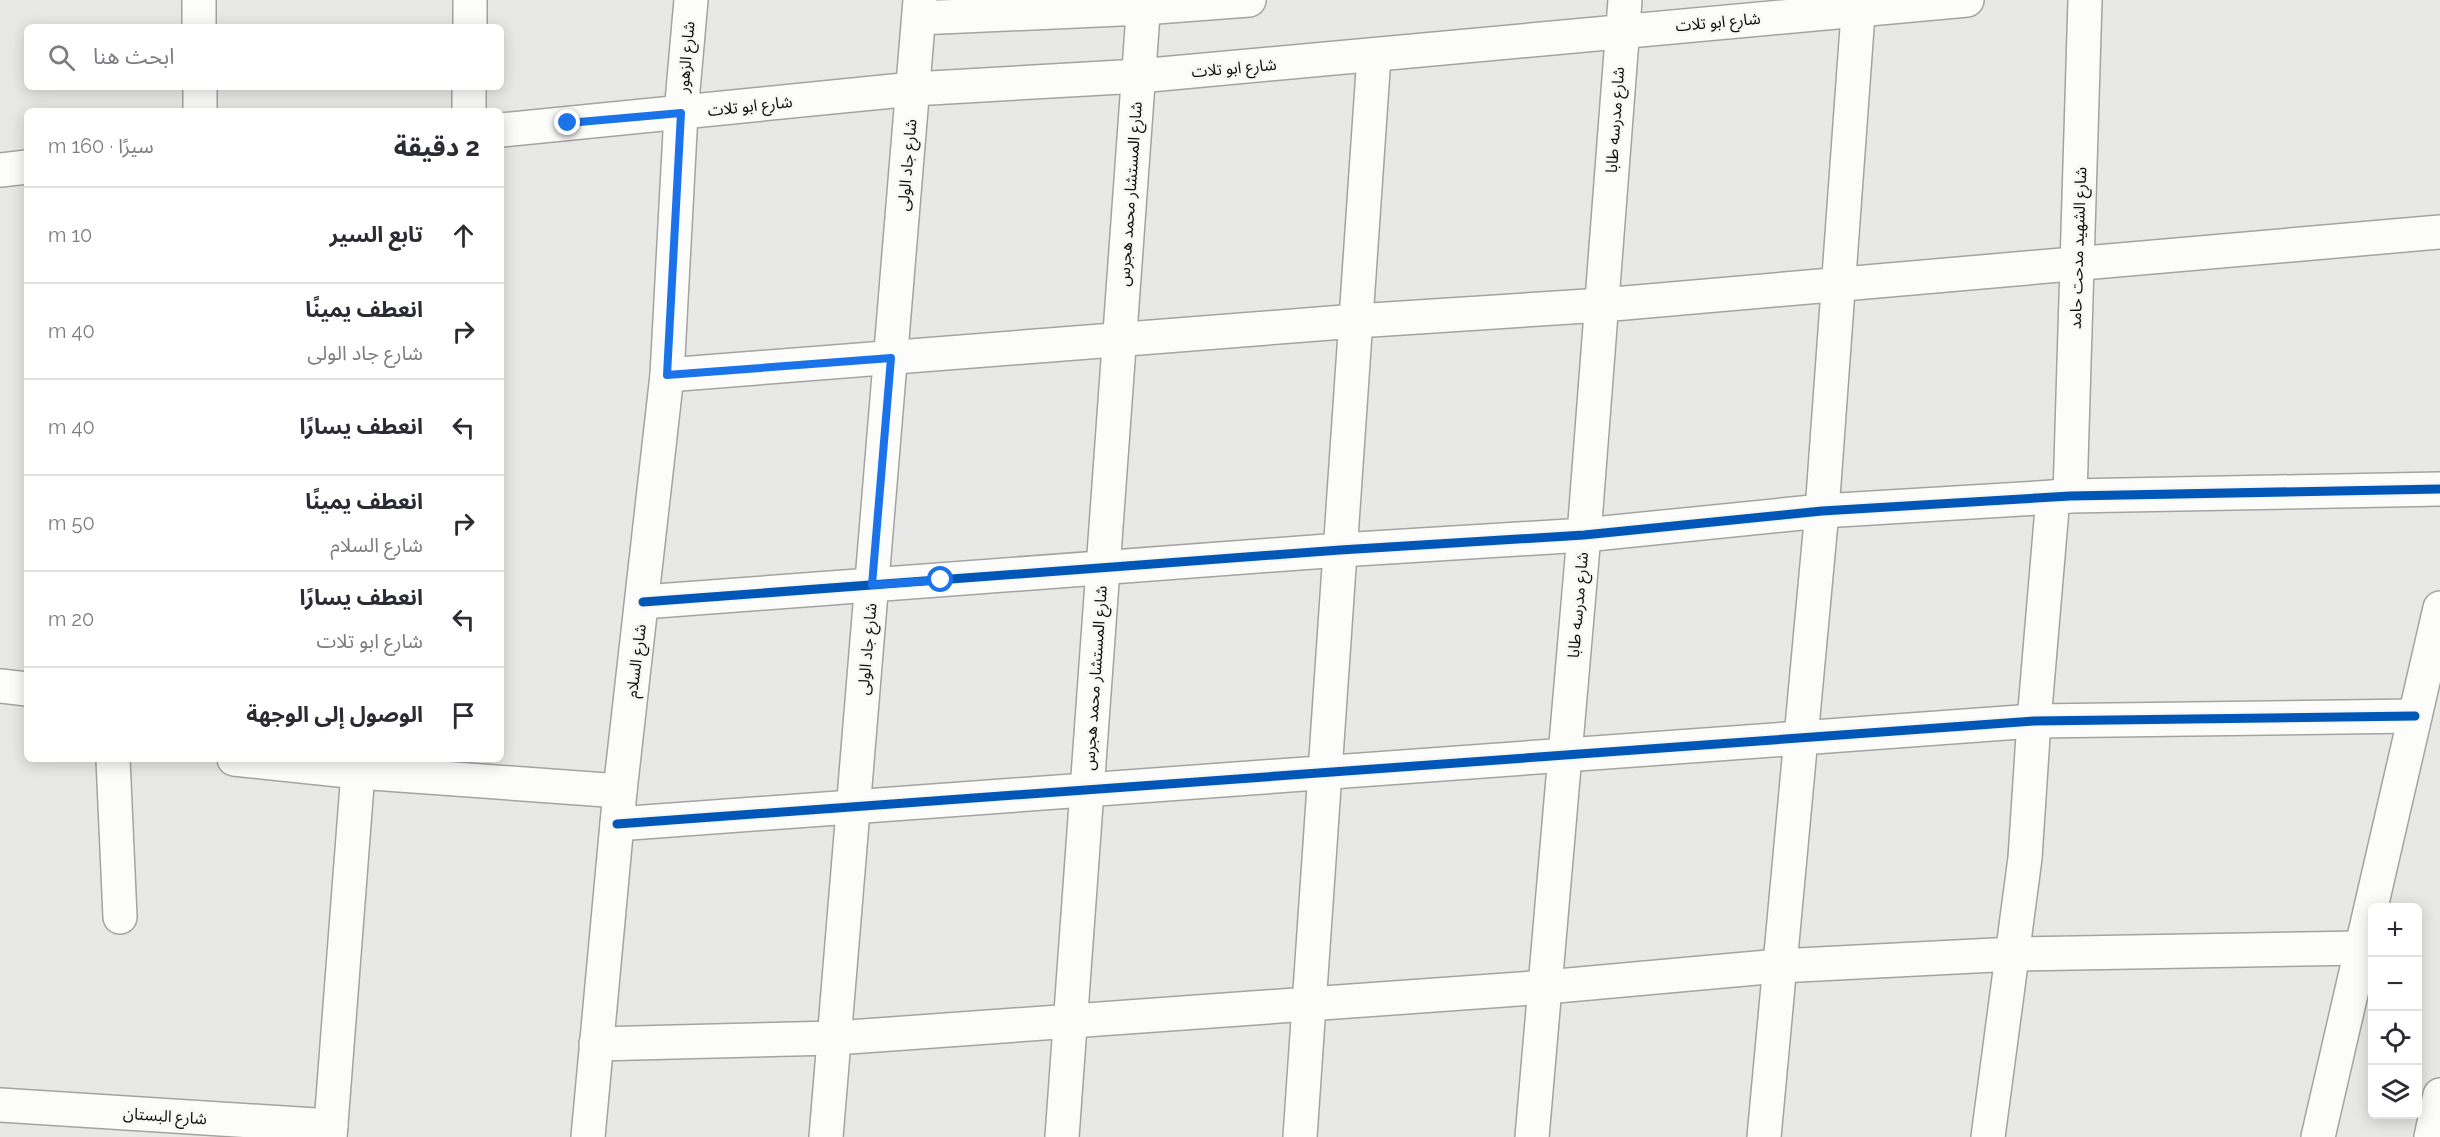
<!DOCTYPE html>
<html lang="ar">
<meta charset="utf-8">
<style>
body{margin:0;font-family:Raleway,"Noto Sans Arabic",sans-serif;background:#f2f2f3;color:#2b2b33;direction:rtl}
.controls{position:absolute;right:18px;bottom:18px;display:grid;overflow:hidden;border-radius:9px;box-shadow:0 3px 15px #0003}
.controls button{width:54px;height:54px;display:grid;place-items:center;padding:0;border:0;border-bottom:2px solid #e1e1e2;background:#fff;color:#2b2b33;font:30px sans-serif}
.stop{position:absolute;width:18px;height:18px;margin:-14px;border:4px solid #1a73e8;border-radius:50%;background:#fff}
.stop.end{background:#1a73e8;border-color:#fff;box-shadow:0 2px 6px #0008}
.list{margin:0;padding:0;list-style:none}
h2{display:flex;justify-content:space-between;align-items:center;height:78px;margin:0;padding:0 24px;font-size:26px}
h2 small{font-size:20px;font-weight:400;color:#7c7c81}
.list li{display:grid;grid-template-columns:39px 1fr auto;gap:18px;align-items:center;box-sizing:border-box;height:96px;padding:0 24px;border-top:2px solid #e1e1e2}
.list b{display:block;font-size:22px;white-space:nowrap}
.list p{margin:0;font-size:20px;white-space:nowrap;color:#7c7c81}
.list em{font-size:20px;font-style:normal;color:#7c7c81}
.icon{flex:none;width:33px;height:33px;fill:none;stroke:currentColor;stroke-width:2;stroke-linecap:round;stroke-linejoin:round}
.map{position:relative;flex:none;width:2440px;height:1137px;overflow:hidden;direction:ltr}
.search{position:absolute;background:#fff;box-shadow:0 3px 15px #0003;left:24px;top:24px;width:480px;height:66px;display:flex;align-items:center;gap:15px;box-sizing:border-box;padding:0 21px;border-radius:9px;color:#7c7c81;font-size:22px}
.panel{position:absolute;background:#fff;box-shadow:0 3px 15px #0003;left:24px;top:108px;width:480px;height:654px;border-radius:9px;direction:rtl}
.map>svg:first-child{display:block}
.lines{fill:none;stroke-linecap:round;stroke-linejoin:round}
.minor-casing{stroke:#a3a3a1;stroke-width:36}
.highway-casing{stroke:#a3a3a1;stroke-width:36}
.minor{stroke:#fcfcfb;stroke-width:33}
.highway{stroke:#fcfcfb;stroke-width:33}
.cycleway-casing{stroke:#f6f6f2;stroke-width:13}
.cycleway{stroke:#0057b8;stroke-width:9}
.route{stroke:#1a73e8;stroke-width:8}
.labels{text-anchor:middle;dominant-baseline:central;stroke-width:4.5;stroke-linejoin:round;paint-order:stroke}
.street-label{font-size:16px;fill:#0c0c0b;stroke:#f6f6f2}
</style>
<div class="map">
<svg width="2440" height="1137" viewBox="0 0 2440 1137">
<rect width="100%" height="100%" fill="#e8e8e6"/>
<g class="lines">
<defs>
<g id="minor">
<path d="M199 0V27"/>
<path d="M919 18 1143 8 1249 0"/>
<path d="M470 27V0"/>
<path d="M200 87V111"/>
<path d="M469 111V87"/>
<path d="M501 130 913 89 1139 76 1967 0"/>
<path d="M0 170 27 167"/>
<path d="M667 375 1356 321 1602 305 2440 232"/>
<path d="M2070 496 2085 0"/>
<path d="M643 602 1340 550 1584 535 1822 511 2070 496 2440 489"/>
<path d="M0 686 27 689"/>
<path d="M113 759 120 917"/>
<path d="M234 759 358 772 620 791"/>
<path d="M617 824 2034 721 2415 716"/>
<path d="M596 1044 835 1038 1546 987 1779 966 2014 954 2362 948"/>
<path d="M0 1105 331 1126"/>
<path d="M330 1137 359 759"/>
<path d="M588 1137 620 791 667 375 681 113 691 0"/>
<path d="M826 1137 920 0"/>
<path d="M1062 1137 1144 0"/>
<path d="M1300 1137 1374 56"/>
<path d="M1532 1137 1584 535 1625 0"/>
<path d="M1764 1137 1822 511 1859 0"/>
<path d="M1988 1137 2025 858 2034 721 2053 497"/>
<path d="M2318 1137 2440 608"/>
</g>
<path id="highway" d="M2431 1137 2440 1095"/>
</defs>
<use href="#minor" class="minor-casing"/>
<use href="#highway" class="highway-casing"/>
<use href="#minor" class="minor"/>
<use href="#highway" class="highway"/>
<defs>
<g id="cycleway">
<path d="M643 602 1340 550 1584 535 1822 511 2070 496 2440 489"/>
<path d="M617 824 2034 721 2415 716"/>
</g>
</defs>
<use href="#cycleway" class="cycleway-casing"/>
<use href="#cycleway" class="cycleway"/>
</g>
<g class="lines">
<path class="route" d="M568 123 681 113 667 375 891 358 872 585 941 580"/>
</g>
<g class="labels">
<g class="street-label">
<text transform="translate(1718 22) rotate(-5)">شارع ابو تلات</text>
<text transform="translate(686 57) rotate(-85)">شارع الزهور</text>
<text transform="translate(1234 68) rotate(-5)">شارع ابو تلات</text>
<text transform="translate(750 106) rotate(-6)">شارع ابو تلات</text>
<text transform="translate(1615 120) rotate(-86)">شارع مدرسه طابا</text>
<text transform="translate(907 165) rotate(-85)">شارع جاد الولى</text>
<text transform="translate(1130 194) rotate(-86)">شارع المستشار محمد هجرس</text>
<text transform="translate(2078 248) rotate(-88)">شارع الشهيد مدحت حامد</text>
<text transform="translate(1578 605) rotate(-85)">شارع مدرسه طابا</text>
<text transform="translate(867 649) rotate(-85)">شارع جاد الولى</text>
<text transform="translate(636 661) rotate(-83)">شارع السلام</text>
<text transform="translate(1095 678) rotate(-86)">شارع المستشار محمد هجرس</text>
<text transform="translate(165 1116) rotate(4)">شارع البستان</text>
</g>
</g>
</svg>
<div class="controls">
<button>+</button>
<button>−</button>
<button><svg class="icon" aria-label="locate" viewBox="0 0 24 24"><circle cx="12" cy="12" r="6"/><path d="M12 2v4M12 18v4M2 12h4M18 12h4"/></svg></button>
<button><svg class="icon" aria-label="layers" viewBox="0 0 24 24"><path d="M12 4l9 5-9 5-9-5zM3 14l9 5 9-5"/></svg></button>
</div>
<div class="stop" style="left:941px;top:580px"></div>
<div class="stop end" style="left:568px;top:123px"></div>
<div class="search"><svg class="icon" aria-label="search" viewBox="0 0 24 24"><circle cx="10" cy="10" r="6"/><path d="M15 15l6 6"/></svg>ابحث هنا</div>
<section class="panel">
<h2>2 دقيقة<small>سيرًا · 160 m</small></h2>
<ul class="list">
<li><svg class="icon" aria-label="ahead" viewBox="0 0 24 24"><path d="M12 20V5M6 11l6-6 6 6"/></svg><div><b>تابع السير</b></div><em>10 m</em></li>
<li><svg class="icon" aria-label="right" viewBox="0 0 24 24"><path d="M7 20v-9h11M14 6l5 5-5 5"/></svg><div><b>انعطف يمينًا</b><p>شارع جاد الولى</p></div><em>40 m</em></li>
<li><svg class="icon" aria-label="left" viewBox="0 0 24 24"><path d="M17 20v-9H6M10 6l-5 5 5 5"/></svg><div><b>انعطف يسارًا</b></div><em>40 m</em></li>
<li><svg class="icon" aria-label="right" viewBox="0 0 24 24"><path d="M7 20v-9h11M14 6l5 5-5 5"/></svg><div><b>انعطف يمينًا</b><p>شارع السلام</p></div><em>50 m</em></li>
<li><svg class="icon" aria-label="left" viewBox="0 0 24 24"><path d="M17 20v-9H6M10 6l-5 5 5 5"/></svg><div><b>انعطف يسارًا</b><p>شارع ابو تلات</p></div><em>20 m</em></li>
<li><svg class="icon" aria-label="arrive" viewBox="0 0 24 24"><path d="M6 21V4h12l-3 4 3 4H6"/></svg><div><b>الوصول إلى الوجهة</b></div></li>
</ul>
</section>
</div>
